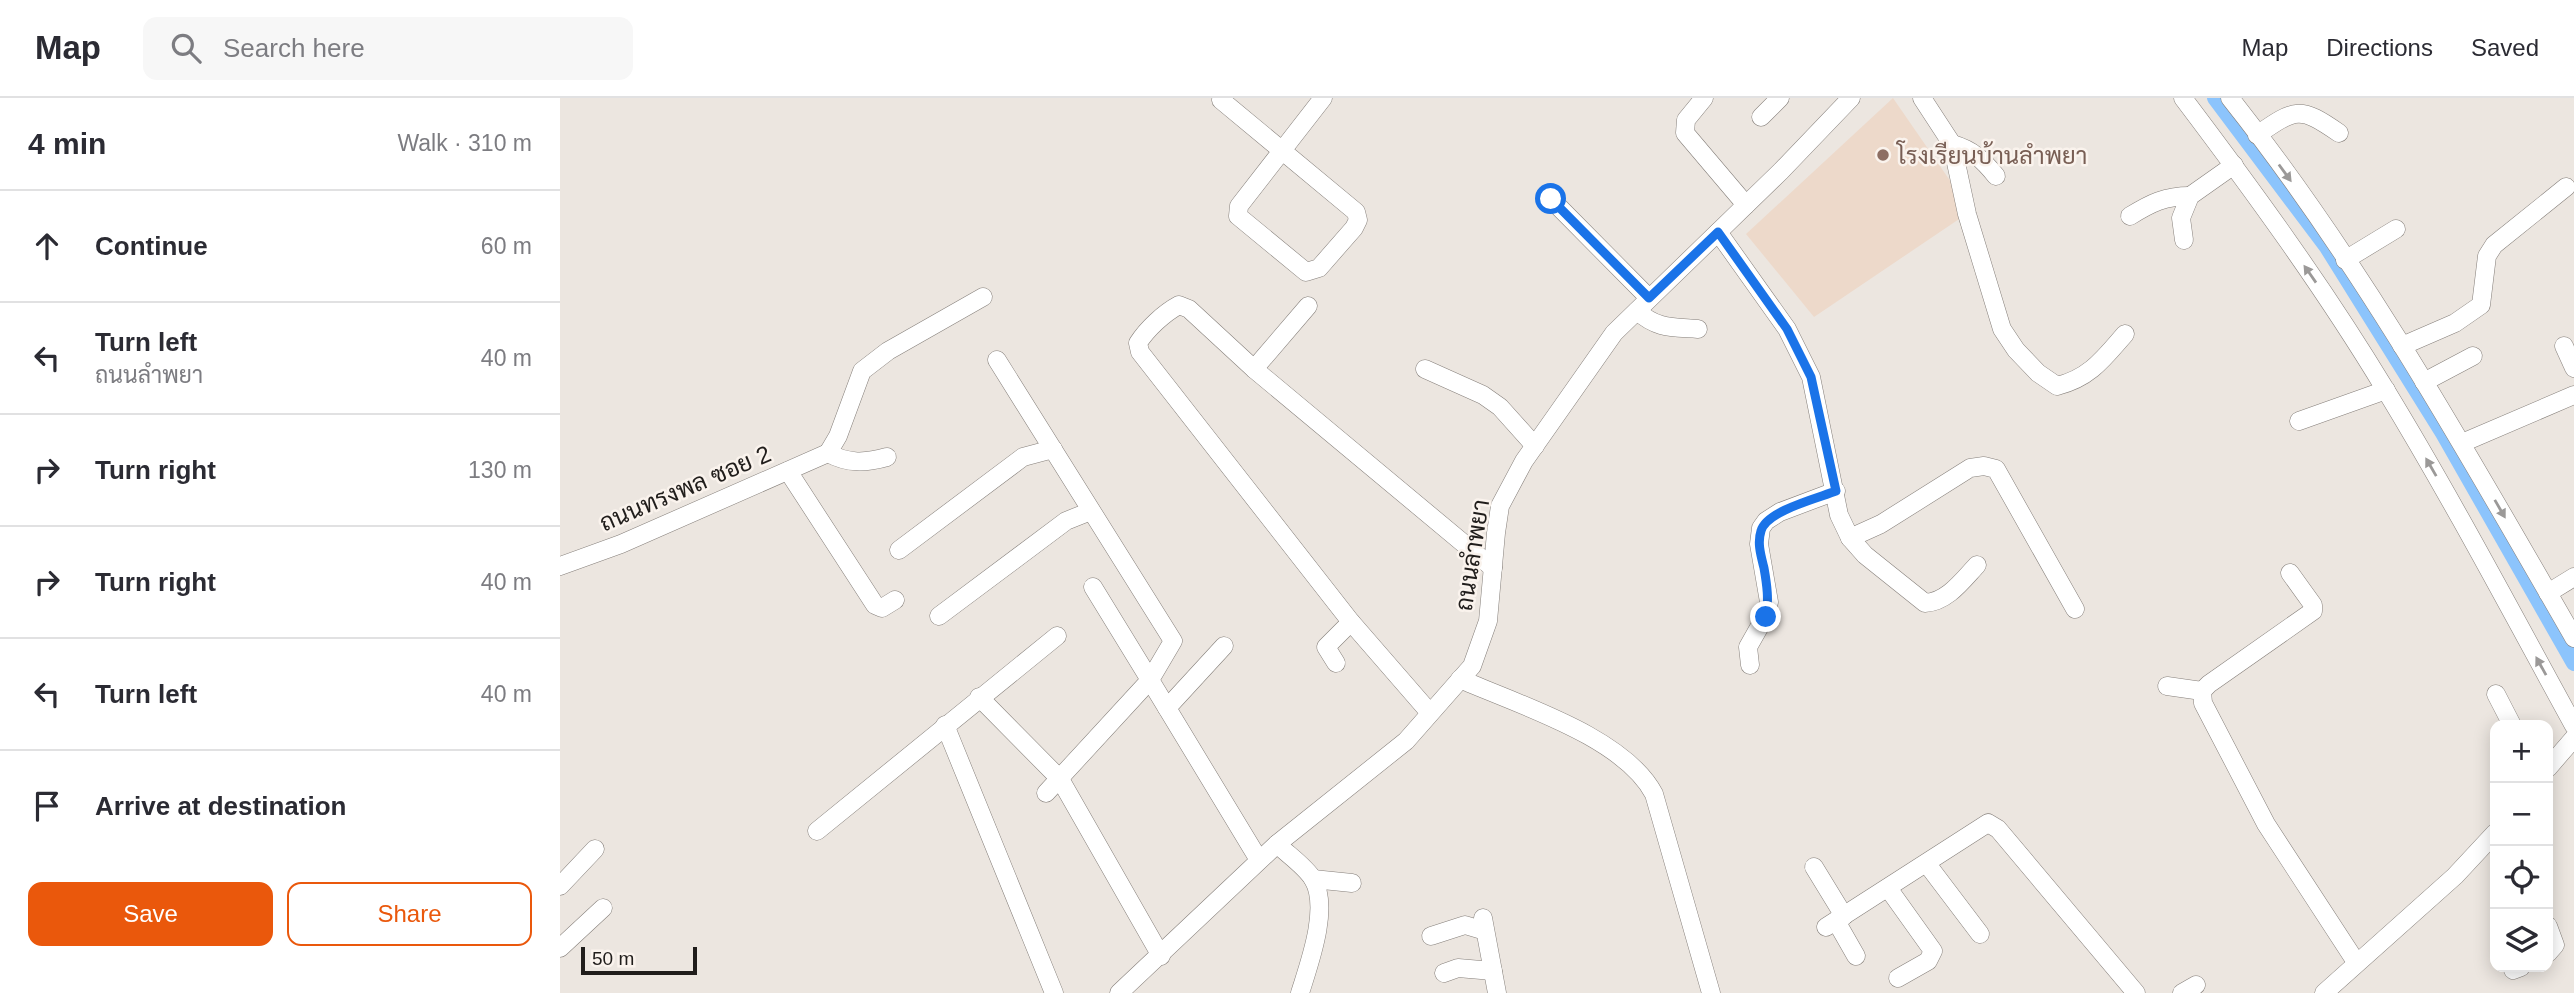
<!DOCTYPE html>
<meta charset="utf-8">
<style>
body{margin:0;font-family:Helvetica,Sarabun,sans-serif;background:#f7f7f7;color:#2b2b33}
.controls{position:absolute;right:21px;bottom:21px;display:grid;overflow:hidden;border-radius:14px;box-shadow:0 4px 18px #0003}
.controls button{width:63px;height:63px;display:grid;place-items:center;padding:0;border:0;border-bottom:2px solid #e1e1e2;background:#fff;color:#2b2b33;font:35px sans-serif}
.scale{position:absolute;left:21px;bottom:18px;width:116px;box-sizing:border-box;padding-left:7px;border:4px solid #201d1b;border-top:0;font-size:19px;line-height:24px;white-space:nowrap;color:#201d1b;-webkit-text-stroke:5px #faf3ed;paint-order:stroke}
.stop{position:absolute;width:21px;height:21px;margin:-16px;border:5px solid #1a73e8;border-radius:50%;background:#fff}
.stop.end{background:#1a73e8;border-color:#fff;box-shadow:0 2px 7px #0008}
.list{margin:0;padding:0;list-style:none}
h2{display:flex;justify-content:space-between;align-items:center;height:91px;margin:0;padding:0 28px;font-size:30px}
h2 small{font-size:23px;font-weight:400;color:#7c7c81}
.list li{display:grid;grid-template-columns:46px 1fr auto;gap:21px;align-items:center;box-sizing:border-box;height:112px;padding:0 28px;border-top:2px solid #e1e1e2}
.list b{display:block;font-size:26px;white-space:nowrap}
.list p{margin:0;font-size:23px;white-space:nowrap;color:#7c7c81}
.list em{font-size:23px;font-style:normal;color:#7c7c81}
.actions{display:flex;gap:14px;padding:21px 28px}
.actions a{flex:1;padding:16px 0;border:2px solid #ea580c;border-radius:14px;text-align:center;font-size:24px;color:#ea580c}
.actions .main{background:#ea580c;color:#fff}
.icon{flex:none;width:38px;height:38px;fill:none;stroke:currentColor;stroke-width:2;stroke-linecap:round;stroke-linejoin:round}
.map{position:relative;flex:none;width:2014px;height:895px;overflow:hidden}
header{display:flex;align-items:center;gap:42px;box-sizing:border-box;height:98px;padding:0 35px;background:#fff;border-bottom:2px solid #e1e1e2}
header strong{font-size:33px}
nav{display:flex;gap:38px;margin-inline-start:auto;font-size:24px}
.search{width:490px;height:63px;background:#f7f7f7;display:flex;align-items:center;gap:18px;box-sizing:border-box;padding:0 24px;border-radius:14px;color:#7c7c81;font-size:26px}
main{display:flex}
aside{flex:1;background:#fff}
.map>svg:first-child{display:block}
.education{fill:#edd9ca}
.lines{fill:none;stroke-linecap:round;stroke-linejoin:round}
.canal{stroke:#8cc4fc;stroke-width:16}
.minor-casing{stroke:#857f7a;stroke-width:19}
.minor{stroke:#fff;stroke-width:18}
.oneway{fill:#9b9998}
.route{stroke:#1a73e8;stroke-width:9}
.education-dot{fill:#8d6e63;stroke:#faf3ed;stroke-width:2.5}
.labels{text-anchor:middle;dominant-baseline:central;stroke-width:5;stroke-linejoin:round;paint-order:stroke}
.education-label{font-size:24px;fill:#785e54;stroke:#faf3ed;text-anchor:start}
.street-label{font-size:24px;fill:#201d1b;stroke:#faf3ed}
</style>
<header>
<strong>Map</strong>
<div class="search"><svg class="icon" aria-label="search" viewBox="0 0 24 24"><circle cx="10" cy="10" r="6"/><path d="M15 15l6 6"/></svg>Search here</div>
<nav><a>Map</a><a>Directions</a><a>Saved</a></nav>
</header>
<main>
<aside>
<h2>4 min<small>Walk · 310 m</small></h2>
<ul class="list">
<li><svg class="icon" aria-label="ahead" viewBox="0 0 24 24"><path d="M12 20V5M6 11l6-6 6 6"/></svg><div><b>Continue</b></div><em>60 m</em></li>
<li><svg class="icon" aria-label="left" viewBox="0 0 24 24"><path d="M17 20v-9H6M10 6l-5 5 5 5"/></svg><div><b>Turn left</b><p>ถนนลำพยา</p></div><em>40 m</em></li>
<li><svg class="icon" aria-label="right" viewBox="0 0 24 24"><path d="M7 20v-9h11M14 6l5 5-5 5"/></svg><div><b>Turn right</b></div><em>130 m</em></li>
<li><svg class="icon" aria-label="right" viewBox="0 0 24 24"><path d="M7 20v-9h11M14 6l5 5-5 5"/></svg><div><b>Turn right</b></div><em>40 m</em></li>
<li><svg class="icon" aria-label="left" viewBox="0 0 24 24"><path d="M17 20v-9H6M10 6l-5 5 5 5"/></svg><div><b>Turn left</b></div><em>40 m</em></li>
<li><svg class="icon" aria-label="arrive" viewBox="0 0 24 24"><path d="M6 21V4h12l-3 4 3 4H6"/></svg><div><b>Arrive at destination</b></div></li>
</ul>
<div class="actions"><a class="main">Save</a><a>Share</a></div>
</aside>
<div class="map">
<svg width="2014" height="895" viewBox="0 0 2014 895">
<rect width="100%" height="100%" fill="#ece6e0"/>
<path class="education" d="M1333 0 1411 113 1254 219 1186 136Z"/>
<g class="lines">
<path class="canal" d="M1655 0 1767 149 1883 335 2014 565"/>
<defs>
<g id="minor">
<path d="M1144 0 1126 22 1125 35 1186 107"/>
<path d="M1362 0 1392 46 1407 116 1442 231 1456 252 1478 275 1497 288C1530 280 1544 260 1565 236"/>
<path d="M1623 0C1694 94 1764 190 1825 291 1892 401 1952 515 2014 628"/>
<path d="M1670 0C1802 166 1908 356 2014 540"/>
<path d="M661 2 796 114 798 122 794 130 759 170 746 174 678 118 679 108 763 0"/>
<path d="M1201 19 1220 0"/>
<path d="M1697 37C1736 10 1740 8 1779 35"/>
<path d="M1392 46C1413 52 1423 62 1436 78"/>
<path d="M991 101 1089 200"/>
<path d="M1570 118C1591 105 1605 98 1630 98"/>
<path d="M1158 134 1227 231 1251 279 1279 417 1290 440 1305 457 1365 505C1387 504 1402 483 1417 467"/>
<path d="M1624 142 1621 120 1630 98 1674 67"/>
<path d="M1785 162 1836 131"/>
<path d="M1077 213C1097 231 1112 229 1138 231"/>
<path d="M1842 248 1895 225 1921 207 1927 158 1934 147 2006 89"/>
<path d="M2004 248 2014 270"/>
<path d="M437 262 613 543 590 582 699 762"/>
<path d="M694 271 748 208"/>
<path d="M865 271 923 297 940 309 975 348"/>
<path d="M1864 284 1913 258"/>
<path d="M1739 323 1826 292"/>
<path d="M1902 345 2014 297"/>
<path d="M327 359C306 365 288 366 268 355L278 338 302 273 328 253 423 199"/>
<path d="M228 373 315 507 322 510 335 502"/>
<path d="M1290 440 1321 426 1410 370 1424 368 1436 371 1515 511"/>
<path d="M339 452 463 359 493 351"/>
<path d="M0 468 61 446 268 355"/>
<path d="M1730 475 1753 507V513L1649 586 1642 593 1643 605 1706 726 1796 864"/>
<path d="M1988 495 2014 479"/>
<path d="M379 518 506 423 531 413"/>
<path d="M776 565 766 549 791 524"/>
<path d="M1190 567 1188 549 1205 519 1209 504 1199 446 1201 430 1206 423 1220 414 1276 393"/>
<path d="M900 581C959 607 1064 639 1094 696L1151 895"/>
<path d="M1607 588 1642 593"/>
<path d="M1936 596 1952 627"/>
<path d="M419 599 500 681 601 858"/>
<path d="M607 610 664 548"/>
<path d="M870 615 791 524 580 254 578 245C587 231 604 215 619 207L629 211 694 271 933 470"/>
<path d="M385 627 494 895"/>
<path d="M1988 670 2014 640"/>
<path d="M486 695 590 582 533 489"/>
<path d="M257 733 497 538"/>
<path d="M717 746C727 756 745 768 753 781 770 810 749 866 740 895"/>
<path d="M1367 766 1420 836"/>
<path d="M1254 769 1284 818"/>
<path d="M753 781 792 785"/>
<path d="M0 788 35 751"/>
<path d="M1328 790 1373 853 1368 863 1338 880"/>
<path d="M923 820 937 895"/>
<path d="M1276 823 1296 858"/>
<path d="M1988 828 1995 847 1988 855"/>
<path d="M1266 829 1428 725 1438 731 1576 895"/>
<path d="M871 838 905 827 925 833"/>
<path d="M0 850 43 810"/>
<path d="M1953 872 1961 869"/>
<path d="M884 875 898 870 933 873"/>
<path d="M559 895 717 746 846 643 912 568 928 523 936 435 940 408 964 363 1054 235 1221 73 1291 0"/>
<path d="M1622 895 1636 887"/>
<path d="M1764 895 1895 778 1935 735"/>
</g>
</defs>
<use href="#minor" class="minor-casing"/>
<use href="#minor" class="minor"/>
</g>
<defs><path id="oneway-solid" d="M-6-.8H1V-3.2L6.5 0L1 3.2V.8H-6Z" transform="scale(1.75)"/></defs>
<g class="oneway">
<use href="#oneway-solid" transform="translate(1725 75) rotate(54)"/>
<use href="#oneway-solid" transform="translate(1750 176) rotate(-125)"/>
<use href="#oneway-solid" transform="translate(1871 369) rotate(-120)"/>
<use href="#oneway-solid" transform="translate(1940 411) rotate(60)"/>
<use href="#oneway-solid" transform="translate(1981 568) rotate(-119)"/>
</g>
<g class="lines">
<path class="route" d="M991 101 1089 200 1158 134 1227 231 1251 279 1276 393C1258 400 1206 413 1201 433 1197 445 1201 458 1204 470 1207 487 1209 502 1206 519"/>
</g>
<circle class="education-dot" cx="1323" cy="57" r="7"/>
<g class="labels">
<g class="education-label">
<text x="1337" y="57">โรงเรียนบ้านลำพยา</text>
</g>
<g class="street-label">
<text transform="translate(125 390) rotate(-23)">ถนนทรงพล ซอย 2</text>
<text transform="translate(912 457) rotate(-81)">ถนนลำพยา</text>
</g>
</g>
</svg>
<div class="controls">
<button>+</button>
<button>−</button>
<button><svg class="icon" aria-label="locate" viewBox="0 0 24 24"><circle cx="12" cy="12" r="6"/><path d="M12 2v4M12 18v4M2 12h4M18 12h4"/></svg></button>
<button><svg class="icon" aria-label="layers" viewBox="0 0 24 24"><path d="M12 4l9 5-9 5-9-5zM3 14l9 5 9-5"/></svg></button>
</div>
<div class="scale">50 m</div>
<div class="stop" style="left:991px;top:101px"></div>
<div class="stop end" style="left:1206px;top:519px"></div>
</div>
</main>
